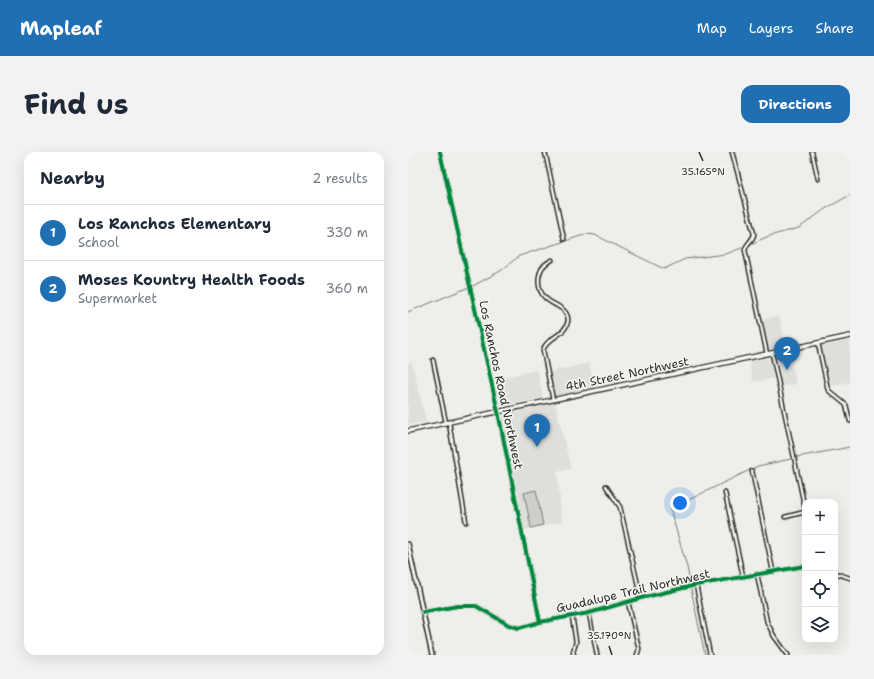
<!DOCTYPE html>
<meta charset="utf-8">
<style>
body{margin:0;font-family:"Shantell Sans",sans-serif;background:#f2f2f3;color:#1f2937}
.controls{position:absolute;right:12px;bottom:12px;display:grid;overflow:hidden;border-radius:8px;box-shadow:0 4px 16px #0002}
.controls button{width:36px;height:36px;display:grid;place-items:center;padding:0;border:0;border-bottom:1px solid #e0e1e3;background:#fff;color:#1f2937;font:20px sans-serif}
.you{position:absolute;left:272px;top:351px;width:14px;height:14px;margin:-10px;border:3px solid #fff;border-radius:50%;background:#1a73e8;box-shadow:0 0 0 6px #1a73e833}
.badge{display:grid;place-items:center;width:26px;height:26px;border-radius:50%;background:#1f6fb2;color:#fff;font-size:13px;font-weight:700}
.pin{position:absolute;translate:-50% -33px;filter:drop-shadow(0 1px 2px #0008)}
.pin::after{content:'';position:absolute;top:21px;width:14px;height:12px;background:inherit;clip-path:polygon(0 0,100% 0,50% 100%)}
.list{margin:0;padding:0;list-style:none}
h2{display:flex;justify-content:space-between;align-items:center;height:52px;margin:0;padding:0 16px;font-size:17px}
h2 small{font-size:13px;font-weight:400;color:#747a83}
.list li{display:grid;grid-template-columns:26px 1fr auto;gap:12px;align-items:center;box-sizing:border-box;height:56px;padding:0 16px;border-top:1px solid #e0e1e3}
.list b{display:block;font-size:15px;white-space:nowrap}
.list p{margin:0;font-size:13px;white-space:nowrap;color:#747a83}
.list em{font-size:13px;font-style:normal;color:#747a83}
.icon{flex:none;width:22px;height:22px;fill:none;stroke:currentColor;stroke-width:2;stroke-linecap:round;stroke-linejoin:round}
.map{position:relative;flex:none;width:442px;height:503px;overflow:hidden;border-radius:12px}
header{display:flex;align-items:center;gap:24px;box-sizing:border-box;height:56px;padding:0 20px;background:#1f6fb2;color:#fff}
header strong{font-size:19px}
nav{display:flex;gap:22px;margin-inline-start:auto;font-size:14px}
.intro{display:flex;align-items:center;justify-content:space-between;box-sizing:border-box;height:96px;padding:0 24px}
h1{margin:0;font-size:28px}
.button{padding:10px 18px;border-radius:12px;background:#1f6fb2;color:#fff;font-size:14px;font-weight:700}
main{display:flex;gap:24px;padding:0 24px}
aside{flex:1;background:#fff;border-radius:12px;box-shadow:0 4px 16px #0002}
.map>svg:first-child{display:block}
.built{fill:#dededb}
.green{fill:#cececa;stroke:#7c7c7a}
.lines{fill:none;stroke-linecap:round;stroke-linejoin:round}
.stream{stroke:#757573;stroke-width:1}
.minor-casing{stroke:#2b2b2b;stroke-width:5.5}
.tertiary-casing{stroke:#2b2b2b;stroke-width:6}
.secondary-casing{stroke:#2b2b2b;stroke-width:6}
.minor{stroke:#f6f6f2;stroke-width:2.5}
.tertiary{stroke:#f6f6f2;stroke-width:3}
.secondary{stroke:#f6f6f2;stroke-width:3.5}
.cycleway-casing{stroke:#f6f6f2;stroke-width:6}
.cycleway{stroke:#00873e;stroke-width:4}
.ticks{fill:none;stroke:#2b2b2b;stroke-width:1.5}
.labels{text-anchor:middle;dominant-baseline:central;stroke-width:3;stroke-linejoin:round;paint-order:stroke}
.street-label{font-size:12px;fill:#2b2b2b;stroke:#f6f6f2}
.ticks-label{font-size:10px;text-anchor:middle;fill:#2b2b2b;stroke:#f6f6f2;stroke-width:3;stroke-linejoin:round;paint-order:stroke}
</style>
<header>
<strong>Mapleaf</strong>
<nav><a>Map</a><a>Layers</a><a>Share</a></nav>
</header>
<div class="intro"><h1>Find us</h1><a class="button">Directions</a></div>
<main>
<aside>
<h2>Nearby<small>2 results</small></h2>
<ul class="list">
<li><span class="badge">1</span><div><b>Los Ranchos Elementary</b><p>School</p></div><em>330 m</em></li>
<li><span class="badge">2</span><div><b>Moses Kountry Health Foods</b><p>Supermarket</p></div><em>360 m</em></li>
</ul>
</aside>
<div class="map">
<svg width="442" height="503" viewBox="0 0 442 503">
<rect width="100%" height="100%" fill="#eeeeea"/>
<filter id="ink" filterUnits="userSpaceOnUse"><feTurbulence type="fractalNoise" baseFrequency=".025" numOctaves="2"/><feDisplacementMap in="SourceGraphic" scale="8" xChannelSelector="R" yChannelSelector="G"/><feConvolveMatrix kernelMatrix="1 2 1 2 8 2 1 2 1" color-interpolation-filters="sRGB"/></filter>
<g filter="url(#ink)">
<g class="built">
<path d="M371 164 378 194 360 198 353 168Z"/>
<path d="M442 187V230L417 235 409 195Z"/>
<path d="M382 201 388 232 373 234 368 205Z"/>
<path d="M363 206 367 226 345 230 341 209Z"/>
<path d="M4 210 18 270 0 273V211Z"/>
<path d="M181 211 186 236 147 244 141 220Z"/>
<path d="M129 218 135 246 93 254 86 227Z"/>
<path d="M147 251 163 317 149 320 154 370 116 378 94 263Z"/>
</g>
<path class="green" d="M128 338 135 373 123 376 116 341Z"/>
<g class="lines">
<g class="stream">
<path d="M340 93 361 84 391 76 417 57 442 43"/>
<path d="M65 134 94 118 111 104 179 82 187 83 256 117 277 107 318 102 336 95"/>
<path d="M0 160 59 136"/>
<path d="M389 305 442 295"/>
<path d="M282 430 279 415 262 357 350 314 383 307"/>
<path d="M283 437 297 503"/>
</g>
<defs>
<g id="minor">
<path d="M32 0 90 260 132 470"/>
<path d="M137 0 156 87"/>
<path d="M324 0 346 82C345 89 338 91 337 98L359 202"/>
<path d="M404 0 410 27"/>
<path d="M144 108C140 110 136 113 134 116 128 127 130 142 141 149 148 154 160 157 160 168 159 183 139 185 135 198L145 248"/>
<path d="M410 191 420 238 438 253 442 269"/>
<path d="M364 201 397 357"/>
<path d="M25 208 38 271"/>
<path d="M41 271 58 370"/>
<path d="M344 319 365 419"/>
<path d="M198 334 212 355 233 446"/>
<path d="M317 341 335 424"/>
<path d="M377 365 397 360"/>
<path d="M427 421 442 426"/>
<path d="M349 422 359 470 366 484 380 503"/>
<path d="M288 433 302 503"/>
<path d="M220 450 231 497 229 503"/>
<path d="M15 460 50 454H68L101 473 111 476 132 470 181 461 233 446 288 433 397 414"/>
<path d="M181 461 189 503"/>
<path d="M164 464 168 490 165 500 166 503"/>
</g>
<path id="tertiary" d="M0 392 24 503"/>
<path id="secondary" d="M0 279 442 184"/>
</defs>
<use href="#minor" class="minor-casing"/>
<use href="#tertiary" class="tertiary-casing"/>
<use href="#secondary" class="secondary-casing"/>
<use href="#minor" class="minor"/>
<use href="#tertiary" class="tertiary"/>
<use href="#secondary" class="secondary"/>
<defs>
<g id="cycleway">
<path d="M32 0 90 260 132 470"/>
<path d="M15 460 50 454H68L101 473 111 476 132 470 181 461 233 446 288 433 397 414"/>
</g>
</defs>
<use href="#cycleway" class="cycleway-casing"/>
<use href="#cycleway" class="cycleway"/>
</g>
</g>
<path class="ticks" d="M291 0 295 9M201 494 204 503"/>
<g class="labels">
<g class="street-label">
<text transform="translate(219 222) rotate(-12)">4th Street Northwest</text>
<text transform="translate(93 233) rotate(78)">Los Ranchos Road Northwest</text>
<text transform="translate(225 439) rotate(-13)">Guadalupe Trail Northwest</text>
</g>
</g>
<g class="ticks-label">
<text x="295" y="23">35.165°N</text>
<text x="201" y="487">35.170°N</text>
</g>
</svg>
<div class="controls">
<button>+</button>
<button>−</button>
<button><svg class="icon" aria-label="locate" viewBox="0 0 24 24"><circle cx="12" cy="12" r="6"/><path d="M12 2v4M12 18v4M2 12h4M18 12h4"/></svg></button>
<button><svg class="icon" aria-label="layers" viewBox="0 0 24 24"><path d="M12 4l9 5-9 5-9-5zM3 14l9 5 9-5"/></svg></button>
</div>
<div class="you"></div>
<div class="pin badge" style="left:129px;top:295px">1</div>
<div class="pin badge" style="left:379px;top:218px">2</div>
</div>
</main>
